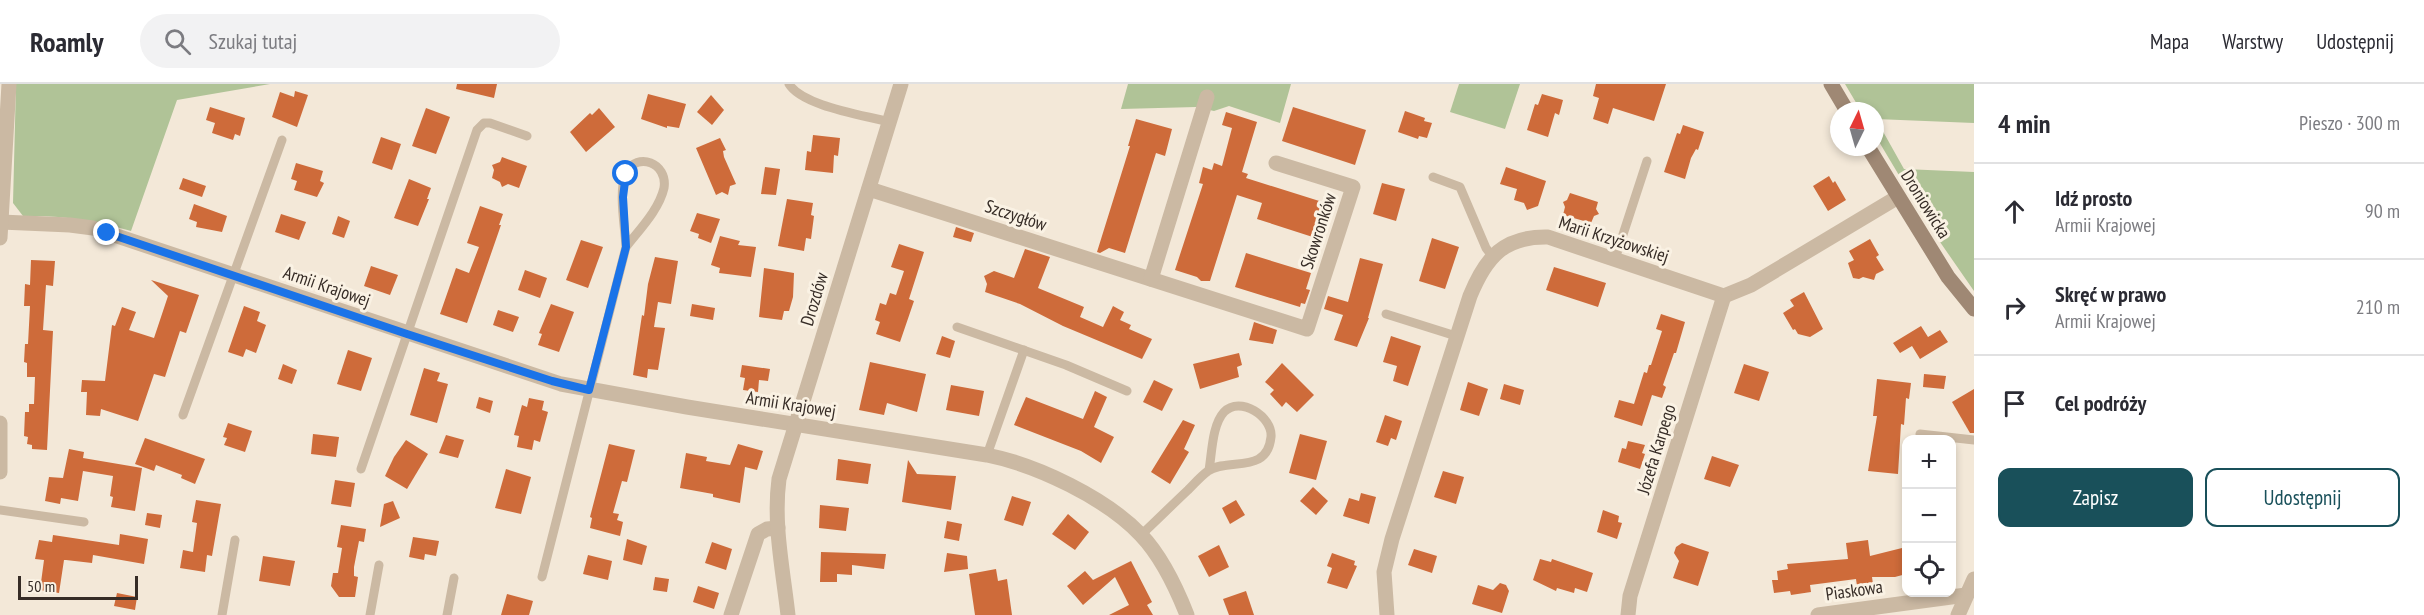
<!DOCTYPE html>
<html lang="pl">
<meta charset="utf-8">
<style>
body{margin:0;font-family:"PT Sans Narrow",sans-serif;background:#f2f2f3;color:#2b2b33}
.controls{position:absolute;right:18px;bottom:18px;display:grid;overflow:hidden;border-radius:12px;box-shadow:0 3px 9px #0003}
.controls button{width:54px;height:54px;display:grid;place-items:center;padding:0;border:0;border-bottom:2px solid #e1e1e2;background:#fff;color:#2b2b33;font:30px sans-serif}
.compass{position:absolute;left:1830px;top:18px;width:54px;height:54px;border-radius:50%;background:#fff;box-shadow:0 3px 9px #0003;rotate:5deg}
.scale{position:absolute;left:18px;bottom:15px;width:120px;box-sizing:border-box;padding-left:6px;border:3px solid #362c26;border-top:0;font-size:16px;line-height:21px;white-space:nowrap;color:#362c26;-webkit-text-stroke:4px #faf2e4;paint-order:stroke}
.stop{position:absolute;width:18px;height:18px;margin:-14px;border:4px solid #1a73e8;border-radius:50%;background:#fff}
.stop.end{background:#1a73e8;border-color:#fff;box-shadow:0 2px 6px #0008}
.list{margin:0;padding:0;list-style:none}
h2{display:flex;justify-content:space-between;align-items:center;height:78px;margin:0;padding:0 24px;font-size:26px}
h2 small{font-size:20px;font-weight:400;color:#7c7c81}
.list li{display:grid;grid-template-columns:39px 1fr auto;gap:18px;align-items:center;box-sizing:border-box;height:96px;padding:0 24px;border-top:2px solid #e1e1e2}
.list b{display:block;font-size:22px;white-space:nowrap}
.list p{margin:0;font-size:20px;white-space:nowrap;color:#7c7c81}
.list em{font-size:20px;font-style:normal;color:#7c7c81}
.actions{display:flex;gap:12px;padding:18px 24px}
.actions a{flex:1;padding:14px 0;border:2px solid #19505a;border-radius:12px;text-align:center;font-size:21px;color:#19505a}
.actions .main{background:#19505a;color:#fff}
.icon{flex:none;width:33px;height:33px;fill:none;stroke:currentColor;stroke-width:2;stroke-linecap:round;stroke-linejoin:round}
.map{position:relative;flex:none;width:1974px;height:531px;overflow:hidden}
header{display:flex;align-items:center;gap:36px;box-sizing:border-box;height:84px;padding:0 30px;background:#fff;border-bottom:2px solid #e1e1e2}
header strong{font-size:28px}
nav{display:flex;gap:33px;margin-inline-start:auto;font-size:21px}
.search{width:420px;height:54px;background:#f2f2f3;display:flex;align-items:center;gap:15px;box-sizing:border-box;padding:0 21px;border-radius:33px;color:#7c7c81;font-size:22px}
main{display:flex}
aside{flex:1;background:#fff}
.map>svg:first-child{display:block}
.green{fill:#b0c397}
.building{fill:#ce6b3a}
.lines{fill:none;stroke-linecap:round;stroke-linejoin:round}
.lane{stroke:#cbb9a3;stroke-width:9}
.street{stroke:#cbb9a3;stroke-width:15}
.secondary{stroke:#9f8874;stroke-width:15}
.route{stroke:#1a73e8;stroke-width:8}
.labels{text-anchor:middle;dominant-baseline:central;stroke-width:6;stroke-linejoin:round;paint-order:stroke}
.street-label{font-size:18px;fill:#362c26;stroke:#faf2e4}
</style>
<header>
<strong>Roamly</strong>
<div class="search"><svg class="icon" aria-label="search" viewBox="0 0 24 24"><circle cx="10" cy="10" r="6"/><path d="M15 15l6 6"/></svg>Szukaj tutaj</div>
<nav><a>Mapa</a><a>Warstwy</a><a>Udostępnij</a></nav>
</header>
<main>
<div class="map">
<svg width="1974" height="531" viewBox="0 0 1974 531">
<rect width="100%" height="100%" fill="#f3e8d8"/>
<g class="green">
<path d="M16 0H270L177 16 131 147C93 136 63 131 23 132L13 119Z"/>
<path d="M1128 0H1291L1280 39 1229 22 1214 27 1196 23 1121 25Z"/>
<path d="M1459 0H1520L1505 45 1450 28Z"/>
<path d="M1845 0H1974V39L1876 35 1904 85 1974 88V207L1931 145 1875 51V27H1861Z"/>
</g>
<g class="building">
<path d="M457 0H497L494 14 456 5Z"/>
<path d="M1596 0H1666L1654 37 1613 24 1608 40 1593 35 1599 14 1593 12Z"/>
<path d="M295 7 308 11 297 43 272 33 280 8 294 13Z"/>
<path d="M648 10 686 20 679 44 667 42V44L641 35Z"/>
<path d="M1542 10 1563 16 1559 31 1555 29 1548 53 1527 46 1535 20 1538 21Z"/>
<path d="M711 11 724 26 712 41 697 28Z"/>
<path d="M210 23 245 34 240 52 235 50 233 56 212 49 215 39 206 36Z"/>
<path d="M1293 23 1366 46 1355 81 1282 57Z"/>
<path d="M426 24 450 33 436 70 412 62Z"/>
<path d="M599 24 615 43 586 68 570 48 590 29 592 31Z"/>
<path d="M1405 27 1425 34 1424 37 1432 39 1427 54 1419 52 1418 55 1398 48Z"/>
<path d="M1226 28 1257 38 1242 88 1248 90 1246 94 1332 121 1322 156 1257 135 1262 119 1237 111 1210 197H1201L1197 193 1175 186 1203 100 1199 99 1203 83 1212 86 1214 79 1222 82 1232 44 1222 41Z"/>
<path d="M1136 35 1172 45 1165 72 1156 69 1125 169 1109 164 1100 169 1097 168 1130 62H1128Z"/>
<path d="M1683 41 1704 48 1698 66 1696 65 1691 74 1685 95 1664 88 1677 49 1680 50Z"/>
<path d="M813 51 840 54 838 72 834 71 833 89 805 86 807 67 811 68Z"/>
<path d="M381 53 401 60 392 86 372 79Z"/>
<path d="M720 54 726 66 723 67 724 73 736 100 730 102 728 111 722 108 716 111 696 64Z"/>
<path d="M502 73 527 82 519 104 508 100 502 103 500 98 492 94 494 86 492 81 500 78Z"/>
<path d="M296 79 323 87 320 97 324 99 317 113 294 106 297 97 291 95Z"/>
<path d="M765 83 780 85 776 111 761 110Z"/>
<path d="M1506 83 1546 97 1538 122 1527 126 1524 119 1514 116 1517 105 1500 100Z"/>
<path d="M1829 92 1833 99 1835 97 1846 116 1828 127 1813 102Z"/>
<path d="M183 94 206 102 202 113 179 105Z"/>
<path d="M409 95 431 104 427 115H429L418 142 394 134Z"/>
<path d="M1382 99 1405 105 1396 137 1373 130Z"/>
<path d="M1570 109 1598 118 1596 125 1599 130 1594 132 1591 139 1563 131 1565 123 1563 118 1567 116Z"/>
<path d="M787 115 813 119 811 131 814 132 811 155 806 154 804 167 778 162Z"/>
<path d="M194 120 227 132 222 148 196 143 197 138 189 135Z"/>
<path d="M480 122 503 130 499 141H501L467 239 440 230 456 184 469 189 479 163 467 159Z"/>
<path d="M697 129 720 135 711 159 698 154 699 150 690 147Z"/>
<path d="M281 130 306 138 299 156 275 148Z"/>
<path d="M338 132 350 137 344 154 332 150Z"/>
<path d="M956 143 974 149 971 158 953 153Z"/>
<path d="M720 152 740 157 738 161 756 163 751 193 719 189 720 184 711 181Z"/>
<path d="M1432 154 1459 163 1445 205 1419 197Z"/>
<path d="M1870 155 1879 171 1876 173 1884 186 1876 190 1874 196 1863 193 1859 195 1853 194 1848 179 1854 176 1849 167Z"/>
<path d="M581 156 603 163 588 204 566 196Z"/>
<path d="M899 160 924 168 909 215 914 217 900 258 876 250 880 238 875 236 880 219 886 221 890 209 896 211 904 187 891 183Z"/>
<path d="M1025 165 1050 173 1038 204 1084 223 1080 233 1103 243 1113 222 1124 228 1120 236 1131 241 1129 245 1152 255 1142 275 1063 242 1020 220 985 208 987 200 984 192 994 187 1014 194Z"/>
<path d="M1246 169 1311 189 1306 205 1310 206 1305 220 1301 219 1300 223 1235 203Z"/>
<path d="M655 173 678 177 671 220 658 218 654 243 665 244 658 286 648 285 647 294 633 291 642 231 644 232 648 200Z"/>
<path d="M1360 174 1383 180 1368 234H1369L1357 263 1334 256 1343 231 1324 225 1328 212 1348 218Z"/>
<path d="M31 176 55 177 53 202 46 201 43 246 53 247 47 366 32 365V361L27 360 28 353 24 352 25 328H29V320H34L35 293H27V279L24 278 25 260H28L30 222H24L25 200 30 201Z"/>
<path d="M371 182 398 191 390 211 364 202Z"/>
<path d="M1554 183 1606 199 1598 223 1546 206Z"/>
<path d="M764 184 794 189 793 213 789 227H784L782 236 759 233Z"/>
<path d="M525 186 547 194 540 214 518 206Z"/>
<path d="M151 196 199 211 186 249 180 247 165 293 154 290 138 337 101 325 100 332 86 331 87 308H81L82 296 105 297 112 241 115 242 122 223 136 228 129 246 154 254 168 212Z"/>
<path d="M1804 208 1823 245 1810 253 1798 250 1795 245 1793 246 1783 229 1794 222 1790 216Z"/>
<path d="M551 220 574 228 559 268 538 261 542 250 539 249Z"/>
<path d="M692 220 715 224 713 236 690 232Z"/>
<path d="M244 222 260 228 257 237 266 241 256 269 246 265 243 273 228 268Z"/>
<path d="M498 226 519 233 513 248 493 241Z"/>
<path d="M1661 230 1685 238 1676 269H1674L1663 301 1666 303 1662 314 1652 311 1642 342 1614 333 1619 316 1634 320 1644 288 1647 289 1649 281H1651L1662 247 1656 245Z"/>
<path d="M1254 238 1277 246 1273 260 1249 256Z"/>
<path d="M1921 242 1928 253 1940 246 1948 258 1920 275 1912 262 1900 269 1893 259Z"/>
<path d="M942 252 955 257 950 274 936 270Z"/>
<path d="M1391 252 1421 262 1408 302 1393 297 1397 282 1383 278Z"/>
<path d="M348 266 372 274 361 307 337 300Z"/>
<path d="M1239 269 1242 281 1237 283 1239 293 1200 305 1193 280Z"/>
<path d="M870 278 926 290 917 328 887 319 884 331 859 326Z"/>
<path d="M1282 279 1314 311 1297 328 1286 318 1282 323 1270 310 1274 306 1265 298Z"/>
<path d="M283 280 297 286 292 300 278 295Z"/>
<path d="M1744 280 1769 288 1759 317 1734 309Z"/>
<path d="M742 281 770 285 768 297 759 296 758 308 743 306 745 294 740 293Z"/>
<path d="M424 284 440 289 437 297 448 300 437 339 410 331Z"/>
<path d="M1924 290 1946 292 1944 305 1923 303Z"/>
<path d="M1877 295 1911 299 1909 315 1906 314 1904 341 1901 340 1898 390 1868 387 1877 332H1873Z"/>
<path d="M1154 296 1173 305 1162 327 1143 318Z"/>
<path d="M1468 298 1488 305 1479 332 1460 326Z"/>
<path d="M1504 300 1524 306 1520 321 1500 315Z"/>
<path d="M951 301 984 307 979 332 946 326Z"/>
<path d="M1974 305V349H1970L1952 318Z"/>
<path d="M1095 307 1107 313 1094 343 1114 353 1101 379 1081 367 1014 341 1026 313 1083 335Z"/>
<path d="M479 313 493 317 490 329 476 324Z"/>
<path d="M529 314 544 317 542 326 548 328 540 358 534 356 532 366 517 363 519 352 514 351 522 321 527 323Z"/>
<path d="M1385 331 1402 337 1396 356 1391 354 1388 362 1376 358Z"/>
<path d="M1183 336 1195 341 1184 365 1189 368 1170 400 1151 388Z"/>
<path d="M228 339 252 347 245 368 224 361 227 354 223 353Z"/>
<path d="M313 350 339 353 336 373 311 370Z"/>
<path d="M1300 350 1327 357 1316 396 1289 389Z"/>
<path d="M446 351 464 356 458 374 439 369Z"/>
<path d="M145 354 205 375 195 400 181 394 182 391 156 381 154 387 135 380Z"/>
<path d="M406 356 428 370 407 405 385 392 394 373Z"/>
<path d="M1628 357 1645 361 1642 369 1645 370 1640 385 1618 378 1622 364 1626 365Z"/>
<path d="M609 360 635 366 627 398 622 397 613 429 619 430 617 436 623 438 620 452 590 444 592 434 590 433Z"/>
<path d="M738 360 763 367 757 386 745 383 740 419 713 413V410L680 404 686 369 707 373 706 377 730 381Z"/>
<path d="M69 365 84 368 83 374 142 384 135 427 111 423 113 413 110 412 113 392 83 387 78 417 61 414 60 420 45 417 49 393 63 394Z"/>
<path d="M1712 372 1739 381 1730 403 1704 395Z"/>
<path d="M838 375 871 380 868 400 836 396Z"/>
<path d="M908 376 917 390 956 392 951 426 902 418Z"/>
<path d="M506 385 531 393 521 430 495 424Z"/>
<path d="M1443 387 1464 393 1456 420 1434 413Z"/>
<path d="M335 396 355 399 351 423 331 420Z"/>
<path d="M1313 403 1328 417 1316 431 1300 417Z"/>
<path d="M1361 409 1376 413 1369 440 1343 432 1349 414 1359 417Z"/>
<path d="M1012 412 1031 418 1023 442 1004 436Z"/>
<path d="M196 416 221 420 212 472 207 471 205 488 180 484 183 466 193 468 197 439 192 438Z"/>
<path d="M1236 416 1245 431 1230 440 1222 424Z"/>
<path d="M393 417 400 434 380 443 384 420Z"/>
<path d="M820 421 849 424 846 447 819 444Z"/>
<path d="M1603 426 1619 432 1618 438 1622 439 1617 455 1597 448Z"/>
<path d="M147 429 162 431 160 444 145 441Z"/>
<path d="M1068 430 1089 448 1075 466 1052 450Z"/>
<path d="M947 437 962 440 959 457 944 454Z"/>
<path d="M341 441 366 445 364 458 359 457 354 483V492L358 493 355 513H339L331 502 333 489H338L342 464 337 463Z"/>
<path d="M120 450 148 455 144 480 93 471 92 479 66 476H64L59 509 40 506 44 476 35 475 39 456 52 458 53 451 119 461Z"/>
<path d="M413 453 439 457 436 472 425 470 424 476 409 473Z"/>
<path d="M627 455 647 462 642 481 623 476Z"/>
<path d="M1868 456 1870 472 1906 463V490L1895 493H1872L1873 500 1857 502 1856 495 1810 501 1811 508 1791 511 1790 507 1774 509 1772 496H1778L1777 487 1788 485 1787 480 1848 475 1846 459Z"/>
<path d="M712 458 732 465 726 486 705 479Z"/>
<path d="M1682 459 1709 468 1698 502 1673 494 1679 477 1674 469 1676 463Z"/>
<path d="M1219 461 1229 483 1209 493 1198 472Z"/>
<path d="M1414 465 1437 472 1432 489 1408 481Z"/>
<path d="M821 468 886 470 884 485 852 481V491L837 490V498H820Z"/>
<path d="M947 469 967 472 968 485 944 488Z"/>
<path d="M1332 469 1355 477 1354 481 1357 482 1347 505 1327 499 1332 484 1327 482Z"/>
<path d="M588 471 612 477 608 496 583 490Z"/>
<path d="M263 472 295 477 290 502 259 497Z"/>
<path d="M1540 475 1551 478 1552 475 1593 489 1587 508 1575 504 1574 509 1557 504 1556 507 1533 496Z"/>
<path d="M1131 477 1152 518 1147 521 1153 531H1109L1129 521 1115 493 1083 521 1067 502 1085 487 1093 496Z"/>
<path d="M996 485 998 497 1007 495 1012 531H975L969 490Z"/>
<path d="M655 493 669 495 667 508 653 506Z"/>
<path d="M1500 499 1506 501 1509 507 1502 529 1472 520 1478 501 1493 506Z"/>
<path d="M698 502 719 509 714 525 693 518Z"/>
<path d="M1246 507 1254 531H1229L1223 515Z"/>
<path d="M117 509 137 513 135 526 114 522Z"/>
<path d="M507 510 533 517 529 531H501Z"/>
</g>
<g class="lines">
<g class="lane">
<path d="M789 0C802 22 864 31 889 38"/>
<path d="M1433 93 1460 103 1486 164 1492 172"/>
<path d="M1615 175 1647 77"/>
<path d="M1386 230 1456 252"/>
<path d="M957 243 1066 281 1127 307"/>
<path d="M183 331 282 56"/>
<path d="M1920 350 1974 356"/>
<path d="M987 371 1024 266"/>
<path d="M361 385 477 46 484 39H490L527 52"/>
<path d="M0 426 84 438"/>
<path d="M1141 451C1157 436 1172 421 1188 406 1194 400 1201 392 1208 387 1229 373 1267 391 1271 353 1273 333 1240 311 1224 328 1212 341 1212 369 1209 386"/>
<path d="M542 493 626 163C625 143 618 107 626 89 637 67 668 79 664 104 659 126 639 146 626 163"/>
<path d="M222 531 235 456"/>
<path d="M370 531 379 481"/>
<path d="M447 531 454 494"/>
</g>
<g class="street">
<path d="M869 105 1307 245 1353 103 1276 79"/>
<path d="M1 138 70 141 93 144 561 300 687 323 987 371C1037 381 1106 414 1141 451 1162 473 1176 503 1187 531"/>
<path d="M0 154 9 0"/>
<path d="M1151 195 1207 13"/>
<path d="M0 339V388"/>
<path d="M731 531 758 450 767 445 778 444"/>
<path d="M788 531C783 486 773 440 779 395L901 0"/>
<path d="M1387 531 1384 488 1392 455 1470 212C1486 173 1504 152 1548 153L1724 212 1751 201 1898 113"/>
<path d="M1628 531 1630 512 1724 212"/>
<path d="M1818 531 1966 511"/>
<path d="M1958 531 1974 495"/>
</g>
<g class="secondary">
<path d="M1831 0 1847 27"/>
<path d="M1868 63 1948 193 1974 225"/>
</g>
</g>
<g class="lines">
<path class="route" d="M107 149 407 250 552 297 589 306 626 163 623 113 626 90"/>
</g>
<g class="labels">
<g class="street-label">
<text transform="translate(1926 120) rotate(58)">Droniowicka</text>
<text transform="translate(1016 131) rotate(18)">Szczygłów</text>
<text transform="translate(1318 147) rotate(-72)">Skowronków</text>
<text transform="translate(1614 155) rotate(18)">Marii Krzyżowskiej</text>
<text transform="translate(327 202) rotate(19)">Armii Krajowej</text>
<text transform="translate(814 215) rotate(-73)">Drozdów</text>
<text transform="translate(791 320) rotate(9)">Armii Krajowej</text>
<text transform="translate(1656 365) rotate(-73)">Józefa Karpego</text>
<text transform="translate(1854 506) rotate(-8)">Piaskowa</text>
</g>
</g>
</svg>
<div class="controls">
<button>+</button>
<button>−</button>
<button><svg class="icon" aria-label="locate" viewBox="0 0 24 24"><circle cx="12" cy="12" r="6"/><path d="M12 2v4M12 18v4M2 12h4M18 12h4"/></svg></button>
</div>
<svg class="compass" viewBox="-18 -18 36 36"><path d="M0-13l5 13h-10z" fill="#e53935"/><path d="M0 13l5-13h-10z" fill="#7c7c81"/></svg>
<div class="scale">50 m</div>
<div class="stop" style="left:626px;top:90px"></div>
<div class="stop end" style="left:107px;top:149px"></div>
</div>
<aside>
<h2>4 min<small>Pieszo · 300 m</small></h2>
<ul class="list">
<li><svg class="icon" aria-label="ahead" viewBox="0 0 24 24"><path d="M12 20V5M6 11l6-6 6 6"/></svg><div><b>Idź prosto</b><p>Armii Krajowej</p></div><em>90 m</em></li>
<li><svg class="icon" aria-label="right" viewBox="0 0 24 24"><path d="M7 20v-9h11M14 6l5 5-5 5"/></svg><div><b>Skręć w prawo</b><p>Armii Krajowej</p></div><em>210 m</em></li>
<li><svg class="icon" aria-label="arrive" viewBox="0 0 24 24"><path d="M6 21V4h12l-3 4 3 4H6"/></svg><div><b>Cel podróży</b></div></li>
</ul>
<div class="actions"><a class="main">Zapisz</a><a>Udostępnij</a></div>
</aside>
</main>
